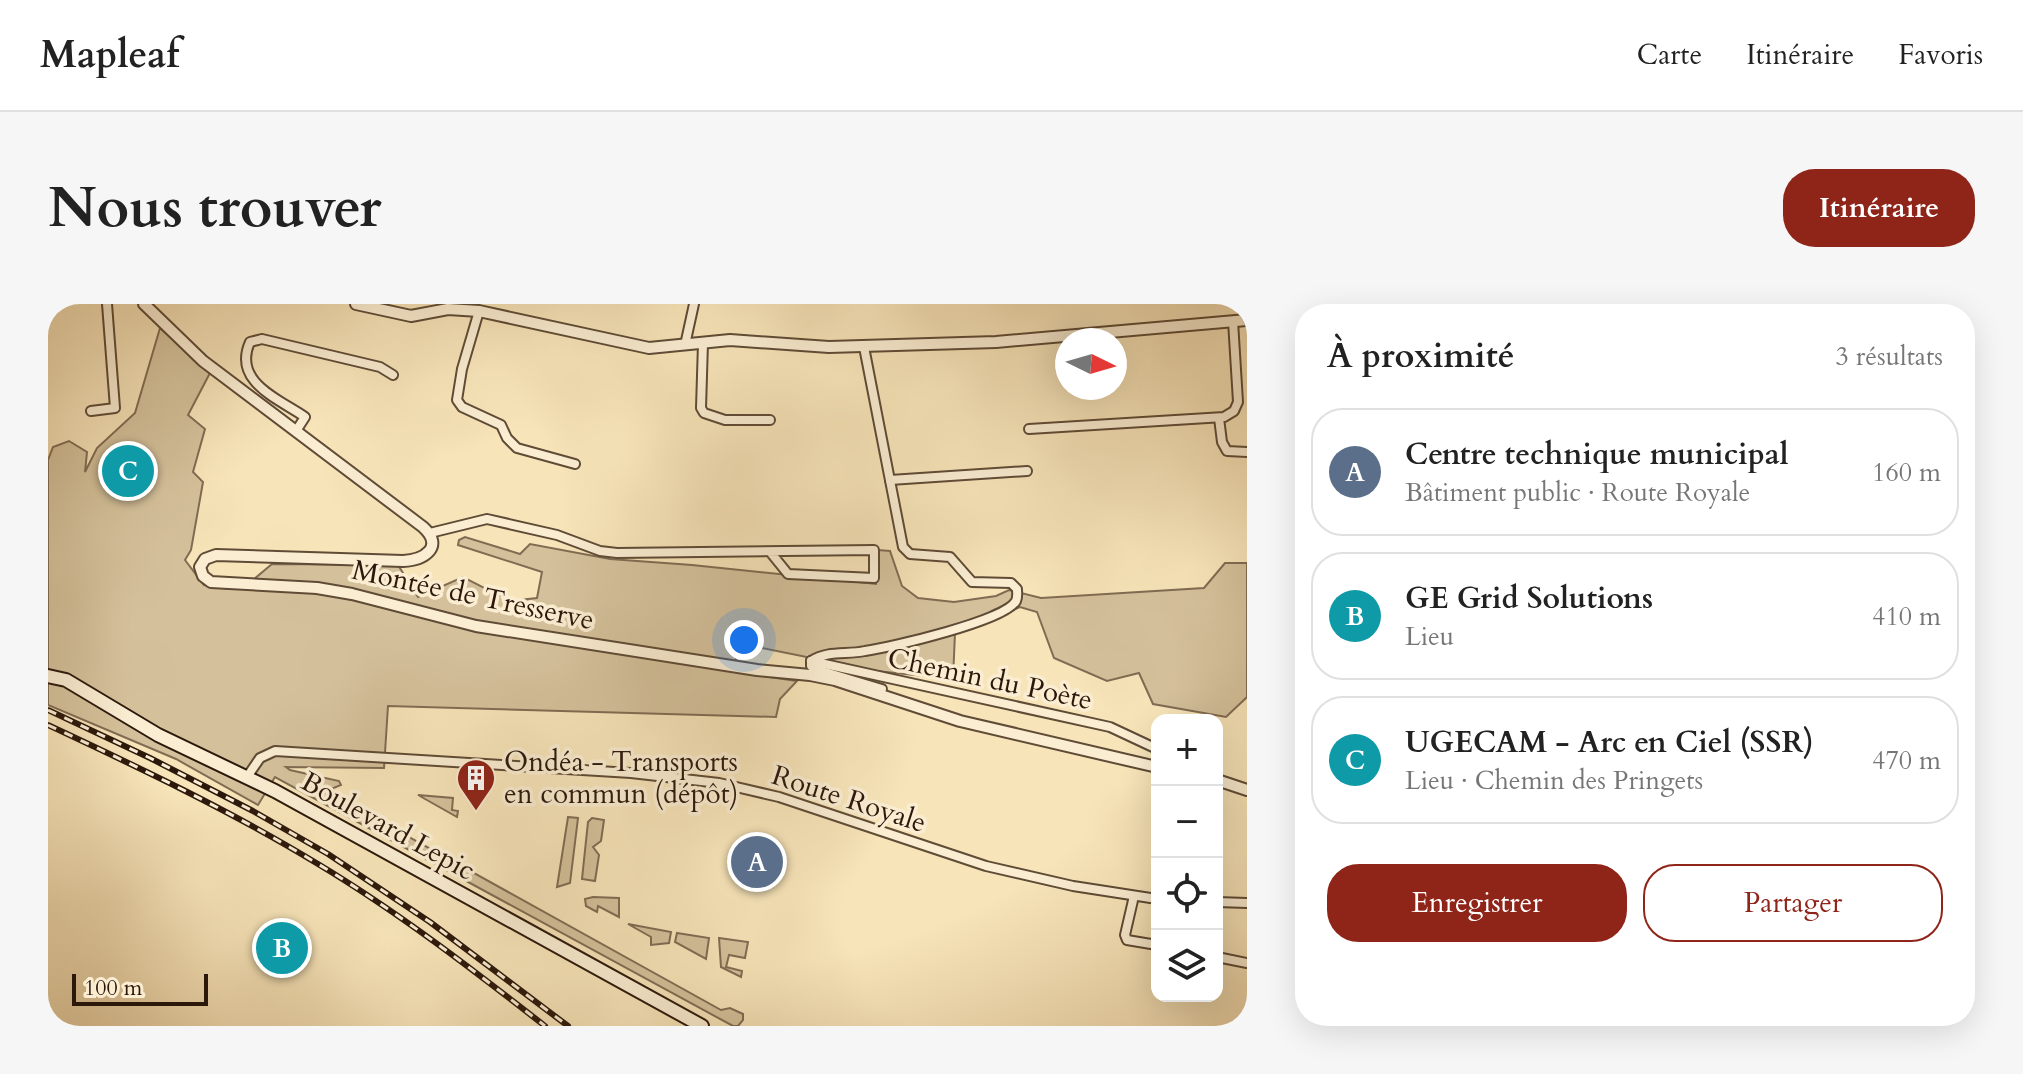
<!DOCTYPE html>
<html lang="fr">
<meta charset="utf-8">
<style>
body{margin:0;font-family:Cardo,serif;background:#f6f6f6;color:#222}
.controls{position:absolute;right:24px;bottom:24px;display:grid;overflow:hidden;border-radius:16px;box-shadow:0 8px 32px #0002}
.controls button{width:72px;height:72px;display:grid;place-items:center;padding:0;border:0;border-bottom:2px solid #e0e0e0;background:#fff;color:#222;font:40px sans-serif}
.compass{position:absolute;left:1007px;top:24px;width:72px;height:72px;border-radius:50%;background:#fff;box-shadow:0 8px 32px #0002;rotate:95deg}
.scale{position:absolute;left:24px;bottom:20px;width:136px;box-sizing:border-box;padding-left:8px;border:4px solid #2c180b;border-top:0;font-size:22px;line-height:28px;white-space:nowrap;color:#2c180b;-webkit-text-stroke:6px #faedd2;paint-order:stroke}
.you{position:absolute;left:696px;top:336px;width:28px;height:28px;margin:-20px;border:6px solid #fff;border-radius:50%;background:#1a73e8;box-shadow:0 0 0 12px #1a73e833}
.badge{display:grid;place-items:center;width:52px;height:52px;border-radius:50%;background:#8f2418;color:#fff;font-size:26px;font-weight:700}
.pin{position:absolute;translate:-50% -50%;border:4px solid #fff;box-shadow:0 2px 8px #0006}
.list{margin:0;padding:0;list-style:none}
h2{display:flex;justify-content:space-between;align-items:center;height:104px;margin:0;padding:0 32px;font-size:34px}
h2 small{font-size:26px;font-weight:400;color:#767676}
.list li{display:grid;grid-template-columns:52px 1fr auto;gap:24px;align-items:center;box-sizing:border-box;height:128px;margin:0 16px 16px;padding:0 16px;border:2px solid #e0e0e0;border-radius:32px}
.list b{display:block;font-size:30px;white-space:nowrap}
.list p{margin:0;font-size:26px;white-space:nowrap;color:#767676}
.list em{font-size:26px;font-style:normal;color:#767676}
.actions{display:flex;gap:16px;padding:24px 32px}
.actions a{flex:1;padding:18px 0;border:2px solid #8f2418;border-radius:32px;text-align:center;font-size:28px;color:#8f2418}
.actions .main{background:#8f2418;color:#fff}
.icon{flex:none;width:44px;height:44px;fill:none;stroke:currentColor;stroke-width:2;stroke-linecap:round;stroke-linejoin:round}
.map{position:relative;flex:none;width:1199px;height:722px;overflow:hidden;border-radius:32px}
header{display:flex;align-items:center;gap:48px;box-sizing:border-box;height:112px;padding:0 40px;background:#fff;border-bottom:2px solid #e0e0e0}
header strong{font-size:38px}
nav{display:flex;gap:44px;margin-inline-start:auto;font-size:28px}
.intro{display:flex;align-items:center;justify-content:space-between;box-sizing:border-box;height:192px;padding:0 48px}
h1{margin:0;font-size:56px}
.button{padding:20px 36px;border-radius:32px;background:#8f2418;color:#fff;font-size:28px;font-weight:700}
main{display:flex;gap:48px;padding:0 48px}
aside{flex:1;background:#fff;border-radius:32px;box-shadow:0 8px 32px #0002}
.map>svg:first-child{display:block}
.green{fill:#d4c19b;stroke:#806c53;stroke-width:2}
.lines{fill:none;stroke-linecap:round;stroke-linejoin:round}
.minor-casing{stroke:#5f4b36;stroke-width:12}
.tertiary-casing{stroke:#5f4b36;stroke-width:14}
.secondary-casing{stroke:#2c180b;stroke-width:16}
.minor{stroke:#faedd2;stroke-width:8}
.tertiary{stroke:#faedd2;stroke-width:10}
.secondary{stroke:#faedd2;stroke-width:12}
.rail-casing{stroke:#2c180b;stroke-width:6}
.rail{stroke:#faedd2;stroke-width:3;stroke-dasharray:9;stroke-linecap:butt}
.labels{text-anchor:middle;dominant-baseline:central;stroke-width:7;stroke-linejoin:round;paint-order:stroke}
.street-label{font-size:28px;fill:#2c180b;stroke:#faedd2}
.poi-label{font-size:28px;fill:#2c180b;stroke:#faedd2;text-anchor:start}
</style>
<header>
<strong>Mapleaf</strong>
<nav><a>Carte</a><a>Itinéraire</a><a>Favoris</a></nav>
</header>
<div class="intro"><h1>Nous trouver</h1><a class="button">Itinéraire</a></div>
<main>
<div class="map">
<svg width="1199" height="722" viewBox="0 0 1199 722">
<rect width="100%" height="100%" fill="#f7e4b9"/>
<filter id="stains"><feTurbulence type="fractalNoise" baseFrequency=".0025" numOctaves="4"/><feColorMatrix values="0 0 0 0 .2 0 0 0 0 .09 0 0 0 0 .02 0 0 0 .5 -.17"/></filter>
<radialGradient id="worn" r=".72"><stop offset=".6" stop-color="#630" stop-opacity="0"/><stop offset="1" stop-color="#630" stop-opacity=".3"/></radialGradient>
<g class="green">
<path d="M112 24 162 69 140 111 157 125 145 168 155 178 143 246 137 256 156 281 180 285 205 276 224 260 350 261 370 293 415 273 462 297 489 294 494 268 410 241 411 236 417 233 472 250 482 240 562 255 644 261 828 280 830 246 842 247 854 282 870 294 906 298 948 292 961 286 993 294 1156 284 1177 259H1199V393L1178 413 1105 400 1091 369 1059 377 1006 354 989 308 972 303 907 329 905 375 828 367 689 339 687 368 749 377 732 395 728 413 340 402 336 464 238 463 242 466 291 477 293 481 278 487 673 706 682 704 695 710V716L690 722H685L227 473 210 501 128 455 0 401V156L5 143 21 137 39 148 37 168 49 144 87 109Z"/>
<path d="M370 491 405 494 404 506 410 507 409 513Z"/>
<path d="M520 513 530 514 522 579 509 583Z"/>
<path d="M544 514 556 516 553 537 545 543 551 551 547 577 534 575 540 518Z"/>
<path d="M545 593 571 594V613L550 602 549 608 538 602 537 595Z"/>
<path d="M580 620 623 628 621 639 603 641V633Z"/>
<path d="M629 629 661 634 658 655 627 638Z"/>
<path d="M671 634 700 638 697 654 681 651 678 663 694 667 693 673 673 663Z"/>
</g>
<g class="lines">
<defs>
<g id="minor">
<path d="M431 7 414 65 409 96 414 103 453 121 459 134 469 144 527 160"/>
<path d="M655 39 653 104 656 109 677 116H722"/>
<path d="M637 41 646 0"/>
<path d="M43 107 67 104 59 0"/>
<path d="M1171 114 1174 138 1179 147 1199 148"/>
<path d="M981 125 1176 113 1186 107 1190 98 1185 17"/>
<path d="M248 127 257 113C231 95 184 78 202 38L214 35 332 63 345 71"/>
<path d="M842 176 979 167"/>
<path d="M382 229 439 215 509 231 552 247 569 249 826 246V274L740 270 723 249"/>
<path d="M763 357C780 346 798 351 817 347 843 343 957 317 968 297 970 292 969 289 969 285L963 279 924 278 902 253 862 250 855 243 816 43"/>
<path d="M763 357 1062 423 1109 445"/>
<path d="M763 357V362L767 365 834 385 832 391"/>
<path d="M199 473 212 454 227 447 583 469 671 479 731 493 938 562 1025 582 1109 595"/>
<path d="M1086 592 1077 631 1079 636 1109 641"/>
<path d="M1169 598 1199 599"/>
<path d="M1169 653 1199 659"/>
</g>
<g id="tertiary">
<path d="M96 0 155 57 375 223C397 243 376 256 355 257L168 251 157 255 152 263 155 272 163 278 269 284 304 290 428 322 709 366 762 371 787 376 912 417 1109 463"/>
<path d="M308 0 363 12 400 5 431 7 601 44 682 36 781 43 948 38 1199 16"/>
<path d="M1169 476 1199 486"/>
</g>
<path id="secondary" d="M0 372 18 376 110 431 227 487 654 722"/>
</defs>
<use href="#minor" class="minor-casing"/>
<use href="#tertiary" class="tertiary-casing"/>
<use href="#secondary" class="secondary-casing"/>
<use href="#minor" class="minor"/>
<use href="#tertiary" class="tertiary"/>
<use href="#secondary" class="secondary"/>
<defs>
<g id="rail">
<path d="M0 406 102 454 205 507 280 550 382 618 520 722"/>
<path d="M0 421C92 464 183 507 270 560 350 608 424 665 497 722"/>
</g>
</defs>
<use href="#rail" class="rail-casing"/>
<use href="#rail" class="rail"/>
</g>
<defs>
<symbol id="building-pin" viewBox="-11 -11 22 30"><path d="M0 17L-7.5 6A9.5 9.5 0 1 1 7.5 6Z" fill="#8f2418" stroke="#faedd2"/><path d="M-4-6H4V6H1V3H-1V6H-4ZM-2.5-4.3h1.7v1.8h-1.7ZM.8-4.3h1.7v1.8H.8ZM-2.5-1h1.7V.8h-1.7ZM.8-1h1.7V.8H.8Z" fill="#fff"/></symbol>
</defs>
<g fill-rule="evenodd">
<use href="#building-pin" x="406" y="452" width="44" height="60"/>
</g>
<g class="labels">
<g class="street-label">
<text transform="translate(425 291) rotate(12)">Montée de Tresserve</text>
<text transform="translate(942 375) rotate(12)">Chemin du Poète</text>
<text transform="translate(801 495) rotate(18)">Route Royale</text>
<text transform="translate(340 522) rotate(29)">Boulevard Lepic</text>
</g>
<g class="poi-label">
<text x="456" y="458">Ondéa - Transports<tspan x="456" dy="32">en commun (dépôt)</tspan></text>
</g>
</g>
<rect width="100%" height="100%" filter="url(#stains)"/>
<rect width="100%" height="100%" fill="url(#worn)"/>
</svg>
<div class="controls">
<button>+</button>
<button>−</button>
<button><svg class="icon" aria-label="locate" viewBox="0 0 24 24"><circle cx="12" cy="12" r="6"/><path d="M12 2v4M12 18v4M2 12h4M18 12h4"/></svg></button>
<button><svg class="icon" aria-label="layers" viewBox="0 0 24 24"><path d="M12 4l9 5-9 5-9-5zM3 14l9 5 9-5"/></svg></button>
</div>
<svg class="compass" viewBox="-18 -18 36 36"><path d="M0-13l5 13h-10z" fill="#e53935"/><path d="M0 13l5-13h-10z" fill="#767676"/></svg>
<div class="scale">100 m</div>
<div class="you"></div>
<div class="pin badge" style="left:709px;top:558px;background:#5c6f8a">A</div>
<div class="pin badge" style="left:234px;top:644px;background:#0f9aa8">B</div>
<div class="pin badge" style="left:80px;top:167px;background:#0f9aa8">C</div>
</div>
<aside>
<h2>À proximité<small>3 résultats</small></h2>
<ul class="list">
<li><span class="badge" style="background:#5c6f8a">A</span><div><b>Centre technique municipal</b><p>Bâtiment public · Route Royale</p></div><em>160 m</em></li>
<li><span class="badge" style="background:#0f9aa8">B</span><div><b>GE Grid Solutions</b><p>Lieu</p></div><em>410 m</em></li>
<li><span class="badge" style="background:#0f9aa8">C</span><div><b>UGECAM - Arc en Ciel (SSR)</b><p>Lieu · Chemin des Pringets</p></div><em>470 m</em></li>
</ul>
<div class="actions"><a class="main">Enregistrer</a><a>Partager</a></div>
</aside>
</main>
